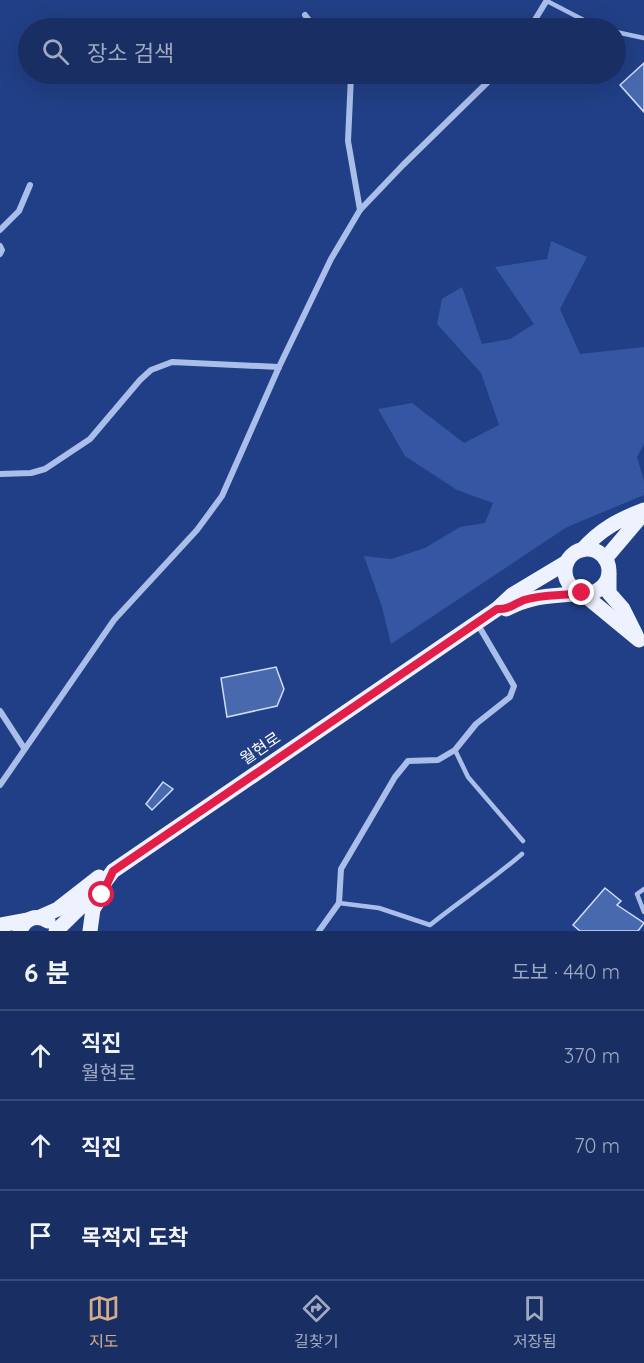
<!DOCTYPE html>
<html lang="ko">
<meta charset="utf-8">
<style>
body{margin:0;font-family:Quicksand,"Noto Sans KR",sans-serif;background:#263b6d;color:#f1f3f6}
.stop{position:absolute;width:18px;height:18px;margin:-14px;border:4px solid #e11d48;border-radius:50%;background:#fff}
.stop.end{background:#e11d48;border-color:#fff;box-shadow:0 2px 6px #0008}
.list{margin:0;padding:0;list-style:none}
h2{display:flex;justify-content:space-between;align-items:center;height:78px;margin:0;padding:0 24px;font-size:26px}
h2 small{font-size:20px;font-weight:400;color:#9fa9bf}
.list li{display:grid;grid-template-columns:39px 1fr auto;gap:18px;align-items:center;box-sizing:border-box;height:90px;padding:0 24px;border-top:2px solid #374a78}
.list b{display:block;font-size:22px;white-space:nowrap}
.list p{margin:0;font-size:20px;white-space:nowrap;color:#9fa9bf}
.list em{font-size:20px;font-style:normal;color:#9fa9bf}
.icon{flex:none;width:33px;height:33px;fill:none;stroke:currentColor;stroke-width:2;stroke-linecap:round;stroke-linejoin:round}
.map{position:relative;flex:none;width:644px;height:931px;overflow:hidden}
.search{position:absolute;background:#192f64;box-shadow:0 6px 24px #0002;left:18px;right:18px;top:18px;height:66px;display:flex;align-items:center;gap:15px;box-sizing:border-box;padding:0 21px;border-radius:33px;color:#9fa9bf;font-size:22px}
.sheet{height:348px;background:#192f64}
nav{display:flex;justify-content:space-around;align-items:center;box-sizing:border-box;height:84px;border-top:2px solid #374a78;background:#192f64;font-size:16px;color:#9fa9bf}
nav a{display:grid;justify-items:center;gap:3px}
nav .on{color:#d6ab8b}
.map>svg:first-child{display:block}
.green{fill:#3557a3}
.building{fill:#4969af;stroke:#cfdcf7;stroke-width:1.5}
.lines{fill:none;stroke-linecap:round;stroke-linejoin:round}
.service{stroke:#aabeea;stroke-width:4.5}
.minor{stroke:#aabeea;stroke-width:6}
.primary{stroke:#eef2fe;stroke-width:15}
.route{stroke:#e11d48;stroke-width:8}
.labels{text-anchor:middle;dominant-baseline:central;stroke-width:5;stroke-linejoin:round;paint-order:stroke}
.street-label{font-size:16px;fill:#fff;stroke:#213f86}
</style>
<div class="map">
<svg width="644" height="931" viewBox="0 0 644 931">
<rect width="100%" height="100%" fill="#213f86"/>
<path class="green" d="M551 241 587 257 560 309 580 354 644 347V444L637 457 644 481V495L567 527 391 644 382 607 364 556 391 559 425 548 460 527 485 523 493 503 457 490 405 456 378 409 412 403 464 443 499 425 481 373 437 324 442 299 462 287 482 344 510 339 534 324 495 267 547 259Z"/>
<g class="building">
<path d="M644 63V112L620 85Z"/>
<path d="M276 667 284 689 277 706 227 717 221 678Z"/>
<path d="M163 782 173 789 152 810 146 804Z"/>
<path d="M605 888 621 901 617 905 644 923 638 931H580L573 925Z"/>
</g>
<g class="lines">
<g class="service">
<path d="M547 1 599 28"/>
<path d="M616 32 644 38"/>
<path d="M455 750 468 777 523 841"/>
<path d="M644 889 637 894 644 912"/>
<path d="M339 903 379 908 430 925C460 901 493 879 522 854"/>
</g>
<g class="minor">
<path d="M305 15 315 28"/>
<path d="M530 28 547 0"/>
<path d="M349 74 351 76 348 141 360 210"/>
<path d="M0 230 19 211 30 185"/>
<path d="M0 246 2 250 0 254"/>
<path d="M0 474 31 473 45 469 90 439 140 380 151 370 172 362 279 367"/>
<path d="M0 711 24 748"/>
<path d="M0 785 114 620 197 530 222 496 279 367 331 259 360 210 403 165 496 74"/>
<path d="M319 931 339 903 341 869 395 777 408 761 438 760 455 750 476 724 510 697 514 686 477 623"/>
</g>
<g class="primary">
<circle cx="587" cy="571" r="22"/>
<path d="M582 550C601 529 618 520 644 510"/>
<path d="M605 559 644 513"/>
<path d="M609 574V593L623 609 636 635"/>
<path d="M506 609C536 594 551 597 582 593L639 640"/>
<path d="M40 917 58 909 99 877"/>
<path d="M0 925 28 920"/>
<path d="M20 931C25 918 36 914 48 921"/>
<path d="M56 931 101 887 113 871 497 609 512 595 567 562"/>
<path d="M90 931 93 909 103 893"/>
</g>
</g>
<g class="lines">
<path class="route" d="M102 895 113 871 497 609C508 610 514 604 524 600 543 594 563 596 582 593"/>
</g>
<g class="labels">
<g class="street-label">
<text transform="translate(260 748) rotate(-34)">월현로</text>
</g>
</g>
</svg>
<div class="stop" style="left:102px;top:895px"></div>
<div class="stop end" style="left:582px;top:593px"></div>
<div class="search"><svg class="icon" aria-label="search" viewBox="0 0 24 24"><circle cx="10" cy="10" r="6"/><path d="M15 15l6 6"/></svg>장소 검색</div>
</div>
<section class="sheet">
<h2>6 분<small>도보 · 440 m</small></h2>
<ul class="list">
<li><svg class="icon" aria-label="ahead" viewBox="0 0 24 24"><path d="M12 20V5M6 11l6-6 6 6"/></svg><div><b>직진</b><p>월현로</p></div><em>370 m</em></li>
<li><svg class="icon" aria-label="ahead" viewBox="0 0 24 24"><path d="M12 20V5M6 11l6-6 6 6"/></svg><div><b>직진</b></div><em>70 m</em></li>
<li><svg class="icon" aria-label="arrive" viewBox="0 0 24 24"><path d="M6 21V4h12l-3 4 3 4H6"/></svg><div><b>목적지 도착</b></div></li>
</ul>
</section>
<nav>
<a class="on"><svg class="icon" aria-label="map" viewBox="0 0 24 24"><path d="M3 6l6-2 6 2 6-2v14l-6 2-6-2-6 2zM9 4v14M15 6v14"/></svg>지도</a>
<a><svg class="icon" aria-label="directions" viewBox="0 0 24 24"><path d="M12 3l9 9-9 9-9-9zM9 14v-3h6M13 9l2 2-2 2"/></svg>길찾기</a>
<a><svg class="icon" aria-label="saved" viewBox="0 0 24 24"><path d="M7 4h10v16l-5-4-5 4z"/></svg>저장됨</a>
</nav>
